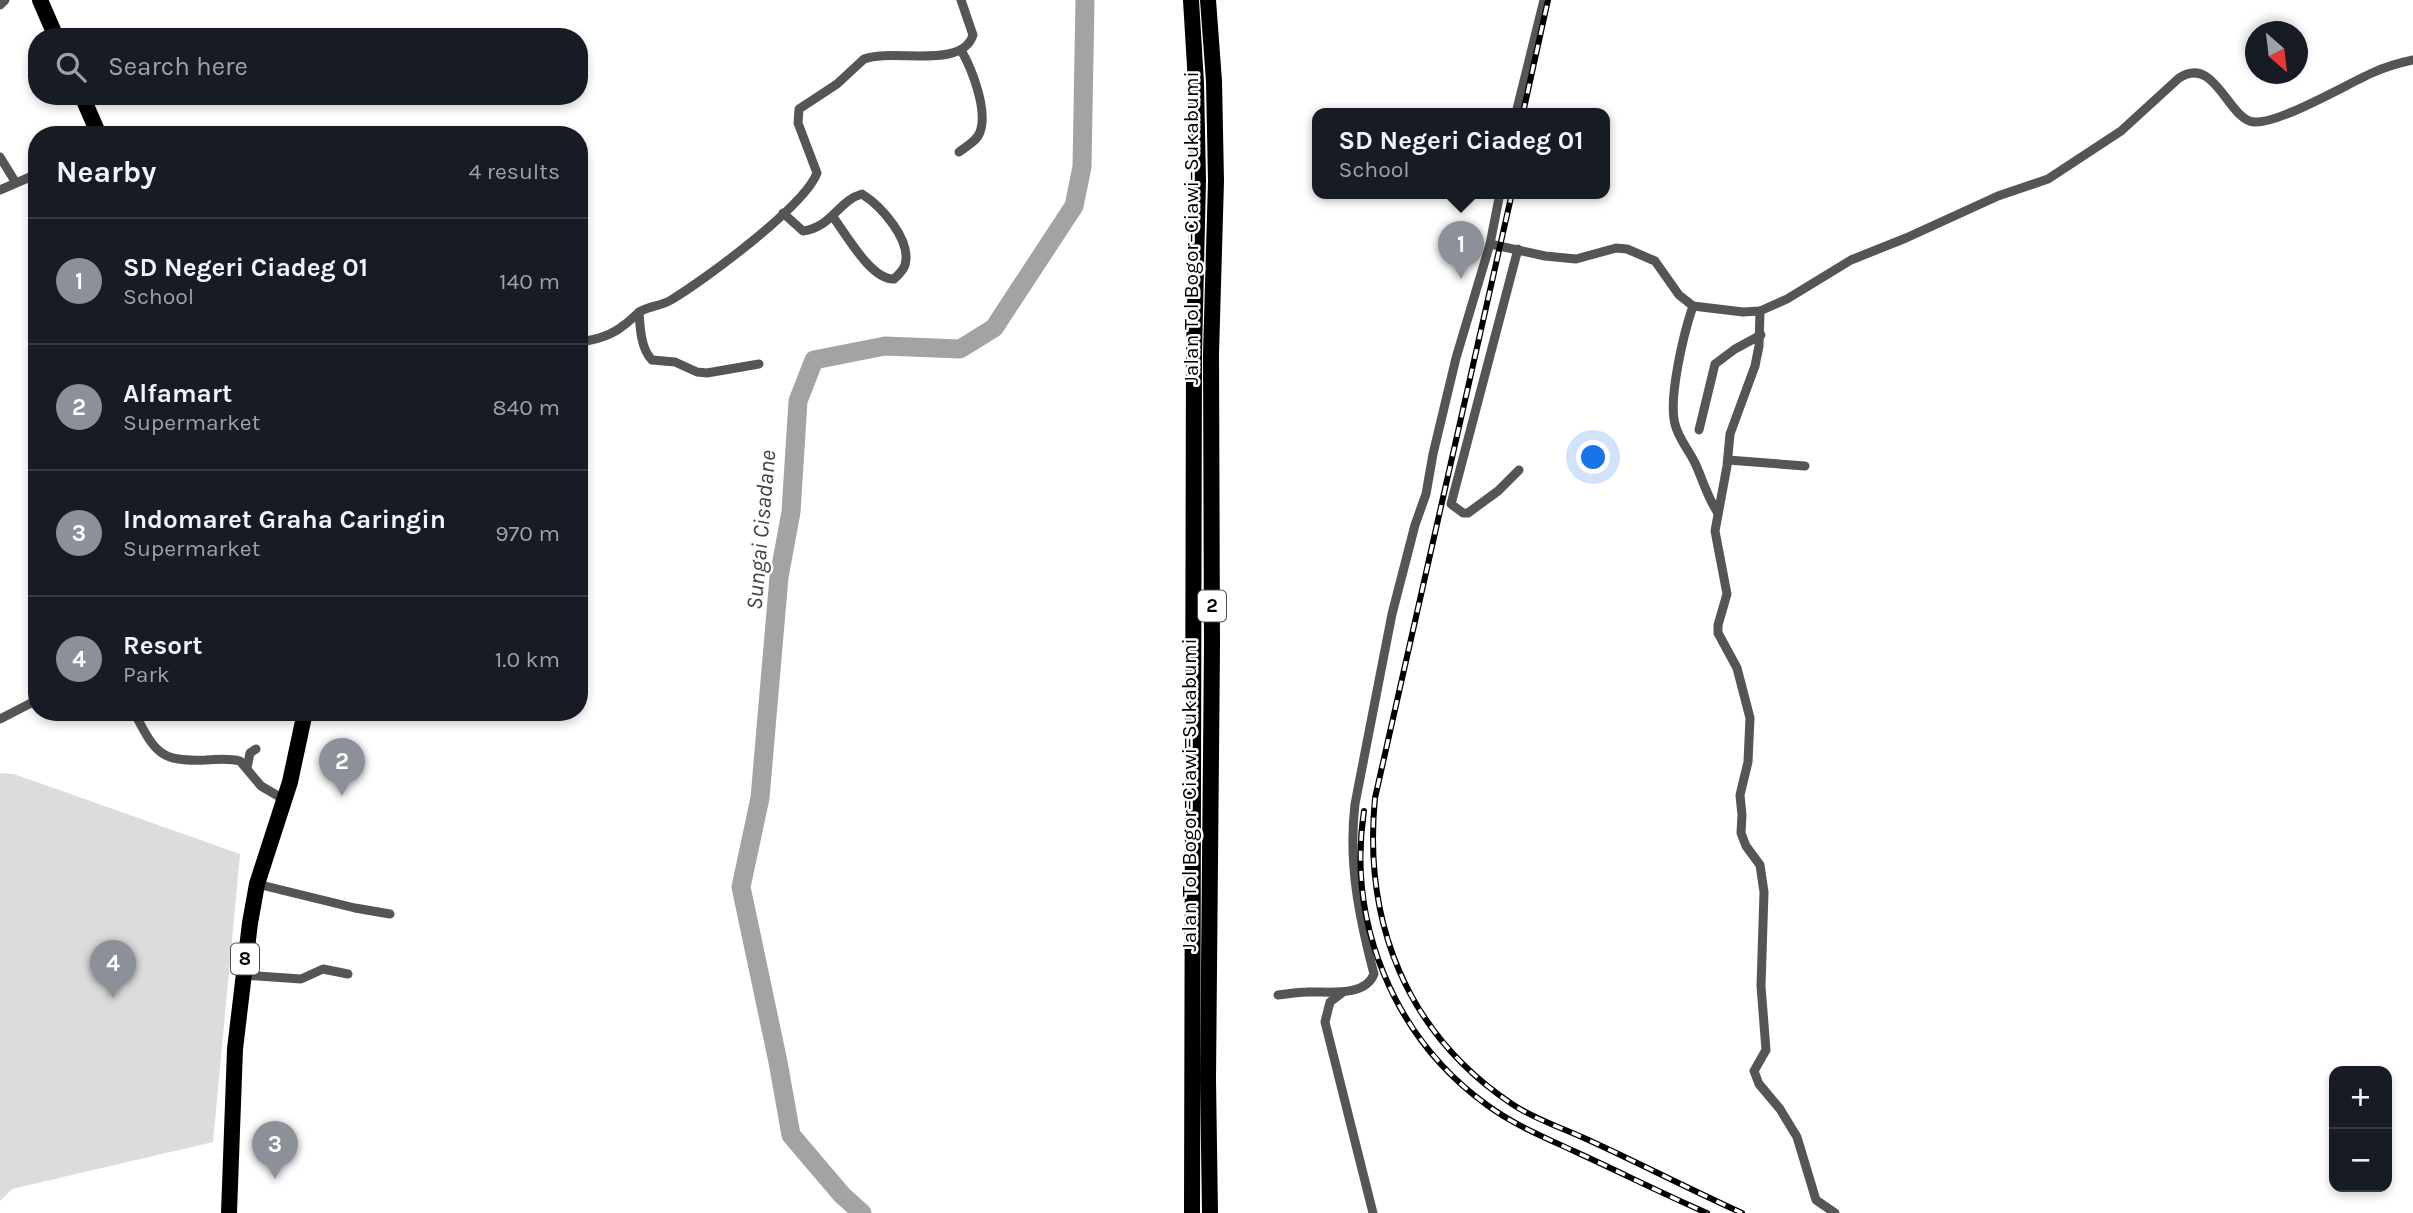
<!DOCTYPE html>
<meta charset="utf-8">
<style>
body{margin:0;font-family:Karla,sans-serif;background:#20242c;color:#f1f3f6}
.controls{position:absolute;right:21px;bottom:21px;display:grid;overflow:hidden;border-radius:14px;box-shadow:0 4px 10px #0003}
.controls button{width:63px;height:63px;display:grid;place-items:center;padding:0;border:0;border-bottom:2px solid #363941;background:#171b24;color:#f1f3f6;font:35px sans-serif}
.compass{position:absolute;left:2245px;top:21px;width:63px;height:63px;border-radius:50%;background:#171b24;box-shadow:0 4px 10px #0003;rotate:152deg}
.you{position:absolute;left:1594px;top:458px;width:24px;height:24px;margin:-18px;border:5px solid #fff;border-radius:50%;background:#1a73e8;box-shadow:0 0 0 10px #1a73e833}
.badge{display:grid;place-items:center;width:46px;height:46px;border-radius:50%;background:#8c9099;color:#fff;font-size:23px;font-weight:700}
.pin{position:absolute;translate:-50% -58px;filter:drop-shadow(0 2px 4px #0008)}
.pin::after{content:'';position:absolute;top:37px;width:24px;height:21px;background:inherit;clip-path:polygon(0 0,100% 0,50% 100%)}
.popup{position:absolute;left:1312px;top:108px;width:298px;height:91px;box-sizing:border-box;display:grid;place-content:center;border-radius:14px;background:#171b24;filter:drop-shadow(0 2px 5px #0005);font-size:23px;white-space:nowrap;color:#9ea1a6}
.popup b{font-size:26px;color:#f1f3f6}
.popup::after{content:'';position:absolute;left:50%;top:100%;margin-left:-14px;border:14px solid transparent;border-top-color:#171b24}
.list{margin:0;padding:0;list-style:none}
h2{display:flex;justify-content:space-between;align-items:center;height:91px;margin:0;padding:0 28px;font-size:30px}
h2 small{font-size:23px;font-weight:400;color:#9ea1a6}
.list li{display:grid;grid-template-columns:46px 1fr auto;gap:21px;align-items:center;box-sizing:border-box;height:126px;padding:0 28px;border-top:2px solid #363941}
.list b{display:block;font-size:26px;white-space:nowrap}
.list p{margin:0;font-size:23px;white-space:nowrap;color:#9ea1a6}
.list em{font-size:23px;font-style:normal;color:#9ea1a6}
.icon{flex:none;width:38px;height:38px;fill:none;stroke:currentColor;stroke-width:2;stroke-linecap:round;stroke-linejoin:round}
.map{position:relative;flex:none;width:2413px;height:1213px;overflow:hidden}
.search{position:absolute;background:#171b24;box-shadow:0 4px 10px #0003;left:28px;top:28px;width:560px;height:77px;display:flex;align-items:center;gap:18px;box-sizing:border-box;padding:0 24px;border-radius:28px;color:#9ea1a6;font-size:26px}
.panel{position:absolute;background:#171b24;box-shadow:0 4px 10px #0003;left:28px;top:126px;width:560px;height:595px;border-radius:28px}
.map>svg:first-child{display:block}
.green{fill:#dcdcdc}
.lines{fill:none;stroke-linecap:round;stroke-linejoin:round}
.river{stroke:#a3a3a3;stroke-width:19}
.street{stroke:#555;stroke-width:9}
.highway{stroke:#000;stroke-width:16}
.rail-casing{stroke:#000;stroke-width:6}
.rail{stroke:#fff;stroke-width:3.5;stroke-dasharray:10;stroke-linecap:butt}
.labels{text-anchor:middle;dominant-baseline:central;stroke-width:5;stroke-linejoin:round;paint-order:stroke}
.shield{fill:#fff;stroke:#4c4c4c;stroke-width:2}
.shield-label{font-size:19px;font-weight:bold;fill:#000}
.street-label{font-size:21px;fill:#000;stroke:#fff}
.water-label{font-size:23px;font-style:italic;fill:#444;stroke:#fff}
</style>
<div class="map">
<svg width="2413" height="1213" viewBox="0 0 2413 1213">
<rect width="100%" height="100%" fill="#fff"/>
<path class="green" d="M0 773 14 774 240 854 213 1142 12 1189 0 1201Z"/>
<g class="lines">
<path class="river" d="M862 1213 842 1195 791 1135 778 1062 741 887 760 798 779 577 791 512 798 401 814 360 885 346 960 349 994 328 1074 206 1082 167 1085 0"/>
<g class="street">
<path d="M0 5 5 0"/>
<path d="M1516 113 1544 0"/>
<path d="M959 152C967 146 977 141 980 132 988 110 972 69 961 50"/>
<path d="M0 157 16 183"/>
<path d="M0 190 37 174"/>
<path d="M1500 193 1490 244 1545 256 1576 259 1616 248 1627 249 1655 261 1679 295 1693 306 1743 312 1760 311 1787 299 1851 260 1906 238 1998 196 2048 179 2121 131 2179 78C2215 54 2228 120 2254 122 2279 124 2347 84 2372 73 2385 67 2399 63 2413 60"/>
<path d="M783 213 803 231C831 228 839 200 862 194 881 206 912 240 905 265 903 271 898 275 894 279 871 280 846 234 833 217"/>
<path d="M1518 249 1451 504 1463 513H1468L1498 491 1519 470"/>
<path d="M1693 306C1684 332 1668 398 1675 424 1678 438 1689 450 1695 463 1703 480 1707 497 1718 513"/>
<path d="M1760 311 1759 346 1755 366 1730 434 1727 466 1715 531 1727 594 1718 625V633L1737 668 1750 718 1748 762 1740 795 1742 815 1741 833 1746 846 1760 865 1764 892 1761 986 1766 1050 1754 1071 1759 1084 1780 1109 1797 1137 1816 1200 1835 1213"/>
<path d="M639 312C640 328 641 349 652 360L675 362 697 372 707 373 759 364"/>
<path d="M579 342C596 340 611 336 624 325 630 321 635 315 641 311 650 306 661 306 671 300 703 281 805 206 817 173L798 123 799 109 837 84 864 59C893 48 962 70 973 35L961 0"/>
<path d="M1699 430 1715 364 1735 349 1761 335"/>
<path d="M1728 460 1805 466"/>
<path d="M134 712C155 752 159 762 206 760 217 759 229 758 240 761L261 786 285 800"/>
<path d="M305 714 358 712"/>
<path d="M0 719 37 700"/>
<path d="M247 768 250 753 256 749"/>
<path d="M257 884 355 908 390 914"/>
<path d="M242 975 301 979 323 969 348 974"/>
<path d="M1342 993 1330 1002 1325 1022 1373 1213"/>
<path d="M1278 995C1288 994 1297 992 1307 992 1326 991 1365 998 1374 974 1359 917 1348 863 1355 804L1392 614 1415 525 1426 494 1433 454 1456 358 1490 244"/>
</g>
<g class="highway">
<path d="M40 0 56 37"/>
<path d="M1191 0 1196 83 1198 180 1194 353 1192 1213"/>
<path d="M1208 0 1214 81 1216 181 1211 354 1212 646 1208 1079 1210 1213"/>
<path d="M82 96 99 135"/>
<path d="M229 1213 235 1049 250 923 257 884 290 782 305 712"/>
</g>
<defs>
<g id="rail">
<path d="M1523 113 1548 0"/>
<path d="M1512 193 1375 798C1363 922 1406 1033 1512 1104 1534 1119 1560 1127 1584 1138 1637 1162 1689 1189 1742 1213"/>
<path d="M1364 811C1347 923 1394 1038 1487 1105 1514 1125 1546 1138 1576 1152 1620 1172 1663 1194 1707 1213"/>
</g>
</defs>
<use href="#rail" class="rail-casing"/>
<use href="#rail" class="rail"/>
</g>
<g class="labels">
<g class="shield">
<rect x="1198" y="590.5" width="28" height="31" rx="5"/>
<rect x="231" y="943.5" width="28" height="31" rx="5"/>
</g>
<g class="shield-label">
<text x="1212" y="606">2</text>
<text x="245" y="959">8</text>
</g>
<g class="street-label">
<text transform="translate(1191 228) rotate(-90)">Jalan Tol Bogor–Ciawi–Sukabumi</text>
<text transform="translate(1189 795) rotate(-90)">Jalan Tol Bogor–Ciawi–Sukabumi</text>
</g>
<g class="water-label">
<text transform="translate(761 530) rotate(-85)">Sungai Cisadane</text>
</g>
</g>
</svg>
<div class="controls">
<button>+</button>
<button>−</button>
</div>
<svg class="compass" viewBox="-18 -18 36 36"><path d="M0-13l5 13h-10z" fill="#e53935"/><path d="M0 13l5-13h-10z" fill="#9ea1a6"/></svg>
<div class="you"></div>
<div class="pin badge" style="left:1461px;top:279px">1</div>
<div class="popup"><b>SD Negeri Ciadeg 01</b>School</div>
<div class="pin badge" style="left:342px;top:796px">2</div>
<div class="pin badge" style="left:275px;top:1179px">3</div>
<div class="pin badge" style="left:113px;top:998px">4</div>
<div class="search"><svg class="icon" aria-label="search" viewBox="0 0 24 24"><circle cx="10" cy="10" r="6"/><path d="M15 15l6 6"/></svg>Search here</div>
<section class="panel">
<h2>Nearby<small>4 results</small></h2>
<ul class="list">
<li><span class="badge">1</span><div><b>SD Negeri Ciadeg 01</b><p>School</p></div><em>140 m</em></li>
<li><span class="badge">2</span><div><b>Alfamart</b><p>Supermarket</p></div><em>840 m</em></li>
<li><span class="badge">3</span><div><b>Indomaret Graha Caringin</b><p>Supermarket</p></div><em>970 m</em></li>
<li><span class="badge">4</span><div><b>Resort</b><p>Park</p></div><em>1.0 km</em></li>
</ul>
</section>
</div>
